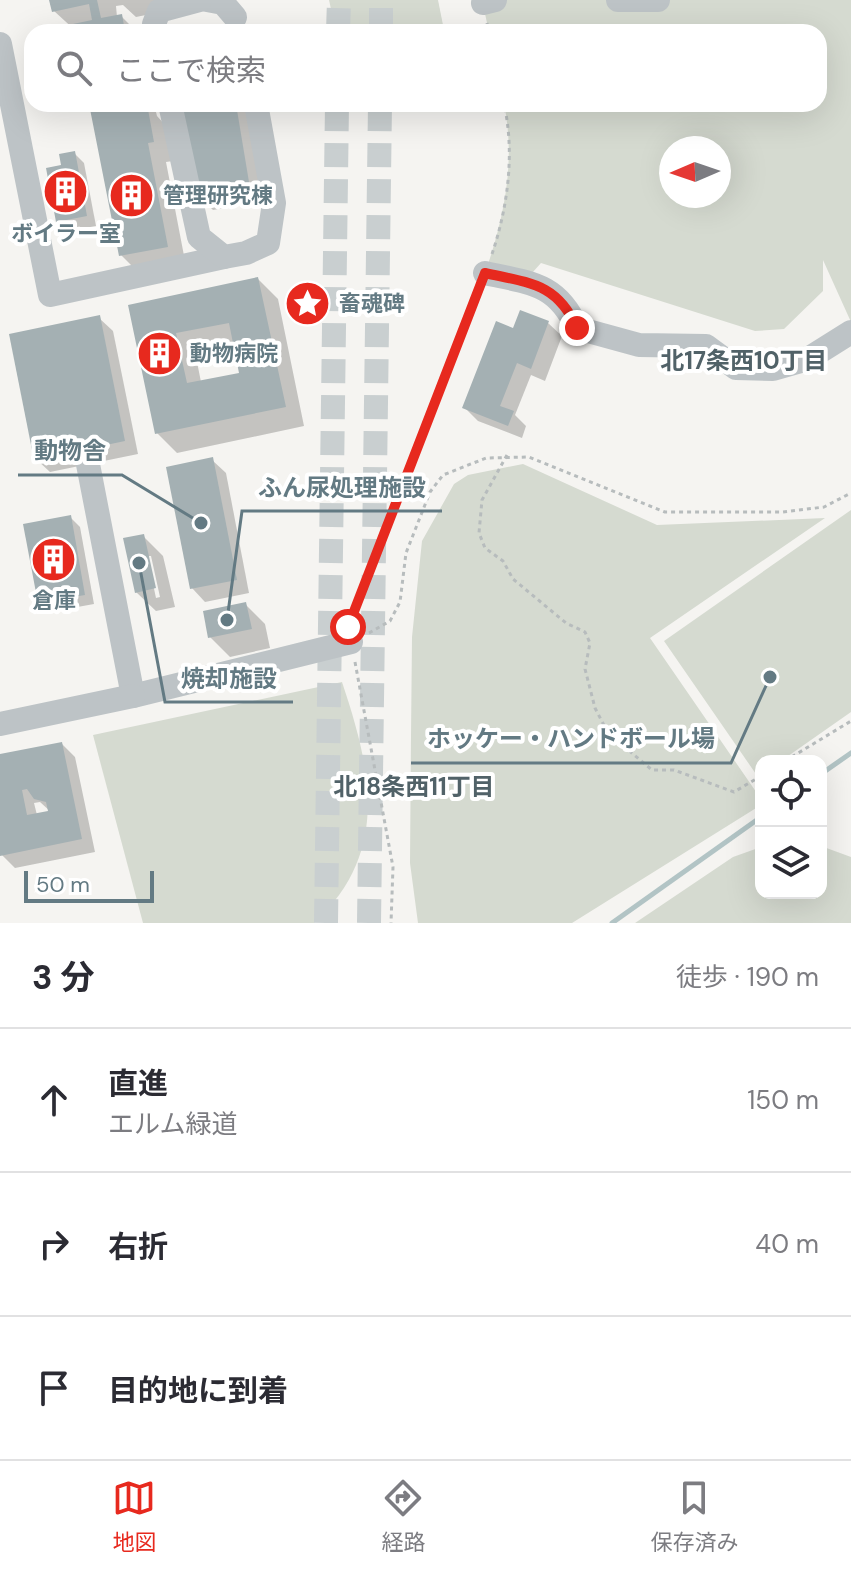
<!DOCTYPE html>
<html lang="ja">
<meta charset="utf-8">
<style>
body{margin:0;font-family:"DM Sans","Noto Sans JP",sans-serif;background:#f7f7f7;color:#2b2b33}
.controls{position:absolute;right:24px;bottom:24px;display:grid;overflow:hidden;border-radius:16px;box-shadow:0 8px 32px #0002}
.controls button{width:72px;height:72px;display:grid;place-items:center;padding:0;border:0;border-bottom:2px solid #e1e1e2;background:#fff;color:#2b2b33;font:40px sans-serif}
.compass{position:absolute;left:659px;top:136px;width:72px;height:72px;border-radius:50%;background:#fff;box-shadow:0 8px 32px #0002;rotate:268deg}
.scale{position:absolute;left:24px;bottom:20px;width:130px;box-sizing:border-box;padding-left:8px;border:4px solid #637a83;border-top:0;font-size:22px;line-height:28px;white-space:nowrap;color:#637a83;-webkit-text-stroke:6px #fff;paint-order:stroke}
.stop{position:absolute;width:24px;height:24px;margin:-18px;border:6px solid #e7291e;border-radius:50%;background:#fff}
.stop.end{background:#e7291e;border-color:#fff;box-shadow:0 2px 8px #0008}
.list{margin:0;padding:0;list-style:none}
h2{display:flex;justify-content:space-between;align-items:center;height:104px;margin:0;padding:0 32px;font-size:34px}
h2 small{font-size:26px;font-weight:400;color:#7c7c81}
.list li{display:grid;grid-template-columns:52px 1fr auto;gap:24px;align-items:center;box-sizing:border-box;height:144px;padding:0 32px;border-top:2px solid #e1e1e2}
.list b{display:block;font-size:30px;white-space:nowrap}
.list p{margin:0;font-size:26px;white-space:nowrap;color:#7c7c81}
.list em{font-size:26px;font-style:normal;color:#7c7c81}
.icon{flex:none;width:44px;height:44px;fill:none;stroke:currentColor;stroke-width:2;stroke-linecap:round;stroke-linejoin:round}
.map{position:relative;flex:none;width:851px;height:923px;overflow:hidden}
.search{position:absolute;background:#fff;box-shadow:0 8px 32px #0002;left:24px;right:24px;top:24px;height:88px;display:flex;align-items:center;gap:20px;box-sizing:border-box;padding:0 28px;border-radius:24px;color:#7c7c81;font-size:30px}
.sheet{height:536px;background:#fff}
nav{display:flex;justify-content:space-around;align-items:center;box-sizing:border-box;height:112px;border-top:2px solid #e1e1e2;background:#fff;font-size:22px;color:#7c7c81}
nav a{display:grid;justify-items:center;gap:4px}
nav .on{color:#e7291e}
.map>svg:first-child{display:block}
.green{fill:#d5dad0;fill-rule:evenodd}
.shadow{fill:#0003;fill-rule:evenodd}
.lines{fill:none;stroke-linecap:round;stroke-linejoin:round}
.stream{stroke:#b2c4c5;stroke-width:5}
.building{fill:#a4b0b3;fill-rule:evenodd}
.minor-tunnel{stroke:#c9cfd0;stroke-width:24;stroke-dasharray:24 12;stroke-linecap:butt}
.path{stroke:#b7bcbd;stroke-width:3;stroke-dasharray:4 4;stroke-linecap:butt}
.minor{stroke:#bdc3c6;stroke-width:24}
.route{stroke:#e7291e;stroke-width:10}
.labels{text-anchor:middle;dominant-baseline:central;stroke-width:8;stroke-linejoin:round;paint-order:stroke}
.poi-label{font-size:22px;font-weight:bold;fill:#637a83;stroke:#fff;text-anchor:start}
.neighbourhood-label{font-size:24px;font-weight:bold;fill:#516268;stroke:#fff}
.leader{fill:none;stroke:#637a83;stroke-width:3}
.callout-dot{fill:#637a83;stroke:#fff;stroke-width:3}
.callout-label{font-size:24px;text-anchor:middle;font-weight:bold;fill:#637a83;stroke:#fff;stroke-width:8;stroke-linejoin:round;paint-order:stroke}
</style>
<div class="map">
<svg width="851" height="923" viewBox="0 0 851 923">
<rect width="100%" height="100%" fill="#f5f4f1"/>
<g class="green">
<path d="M329 0H438L443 25 410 32H336Z"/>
<path d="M482 0H851V322L823 260V291L784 329 755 331 541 263 524 282 485 273C504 219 516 161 504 104H819V32H489ZM671 148H719V196H671Z"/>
<path d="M523 464 657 525 825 518 650 638 761 799V805L572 923H418L410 863 411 736 412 637 422 541 454 484 468 475Z"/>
<path d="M851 510V712L781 761H761V775L758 777 664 641Z"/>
<path d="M342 682C371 769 391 852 314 923H143L93 735Z"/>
<path d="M821 846 851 857V923H635L733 857 761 847V893H821Z"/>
</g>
<g class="shadow">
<path d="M51 0H194L195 5 136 17 123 5 116 6 117 17 121 16 137 32H77L54 11Z"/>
<path d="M91 104H154L157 116 166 126 173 161 166 162 186 266 141 275 121 255Z"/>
<path d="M183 104H246L263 201 213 210 199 196Z"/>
<path d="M74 153 84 163 96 226 68 231 58 221 63 166Z"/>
<path d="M258 279 278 299 304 426 177 453 157 433 130 306ZM235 345 241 374 201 382 195 352Z"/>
<path d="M99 318 113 331 138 454 50 472 36 459Z"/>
<path d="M548 323 562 336 545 381 531 375 515 415 526 426 522 438 478 421 464 407 514 331Z"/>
<path d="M212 460 226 473 249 593 205 602 192 588Z"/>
<path d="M70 517 80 527 94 604 50 612 40 602Z"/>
<path d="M143 536 163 556 175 607 156 611 136 592ZM147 556H151L160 597 156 598Z"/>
<path d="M245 604 265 624 270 648 230 657 210 637Z"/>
<path d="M62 744 75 757 95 852 15 868 2 855 0 847V756ZM40 802 51 812 37 815 34 803Z"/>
</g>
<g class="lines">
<g class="stream">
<path d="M821 774 851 753"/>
<path d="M612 923 761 817"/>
</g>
</g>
<g class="building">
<path d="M49 0H97L101 18 122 14 125 32H75L73 24 92 20 89 4 52 12Z"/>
<path d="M89 104H147L154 142 148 143 168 247 119 256Z"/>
<path d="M181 104H236L250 188 197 197Z"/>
<path d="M75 151 87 216 56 222 46 168 61 165 59 154Z"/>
<path d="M258 277 286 407 155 434 128 305ZM229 323 239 373 187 383 176 333Z"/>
<path d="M520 310 549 321 531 369 517 363 500 406 514 411 508 426 462 408 496 321 513 328Z"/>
<path d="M100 315 125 441 34 460 9 334Z"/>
<path d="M213 457 237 580 190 589 166 467Z"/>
<path d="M71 515 85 595 38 603 23 524Z"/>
<path d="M144 534 156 588 135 593 123 538Z"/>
<path d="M246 602 252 629 208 638 203 611Z"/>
<path d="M62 742 82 839 0 856V754ZM27 789 34 799 46 802 48 811 27 815 22 790Z"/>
</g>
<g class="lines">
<g class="minor-tunnel">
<path d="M338 32 339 0"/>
<path d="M381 32V0"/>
<path d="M326 923 337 104"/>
<path d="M369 923 380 104"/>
</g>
<g class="path">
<path d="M487 23 489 32"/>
<path d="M277 107 289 104"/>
<path d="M492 254C508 207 515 152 504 104"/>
<path d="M507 455 482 500 479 533 485 548 503 561 513 579 566 623 585 632 590 643 585 669 595 708 608 733 652 770H674L734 792 761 776"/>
<path d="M349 623 479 291"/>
<path d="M369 633 390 621 400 602 406 553 430 492 443 475 486 458 529 457 665 512H783L824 507 851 493"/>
<path d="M355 662 393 867 391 923"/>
<path d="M785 761 851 721"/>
</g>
<g class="minor">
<path d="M207 0 223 3 235 17"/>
<path d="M618 0H658"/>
<path d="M483 3 495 0"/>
<path d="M156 32 154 24 159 11 200 0"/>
<path d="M0 44 50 295 224 257"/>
<path d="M170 104 199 237 224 257 246 253 268 243 274 203 256 104"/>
<path d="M485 273C530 283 557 283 577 328L639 345 706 346 736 368 773 369 808 359 851 332"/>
<path d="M86 454 133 696 351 642"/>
<path d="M0 724 133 696"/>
</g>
</g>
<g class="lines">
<path class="route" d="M348 627 485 273C530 283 557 283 577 328"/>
</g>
<defs>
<symbol id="building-disc" viewBox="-11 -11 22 22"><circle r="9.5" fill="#e7291e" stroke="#fff"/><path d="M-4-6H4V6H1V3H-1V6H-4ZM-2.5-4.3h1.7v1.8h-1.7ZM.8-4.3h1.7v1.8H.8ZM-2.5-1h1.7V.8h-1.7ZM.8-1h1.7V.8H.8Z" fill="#fff"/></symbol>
<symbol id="sight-disc" viewBox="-11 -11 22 22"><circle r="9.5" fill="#e7291e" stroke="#fff"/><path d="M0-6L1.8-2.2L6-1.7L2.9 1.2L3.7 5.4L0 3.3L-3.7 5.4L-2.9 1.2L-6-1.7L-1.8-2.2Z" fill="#fff"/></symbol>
</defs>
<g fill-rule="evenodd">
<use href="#building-disc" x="40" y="166" width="51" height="51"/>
<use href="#building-disc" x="106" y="170" width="51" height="51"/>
<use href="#sight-disc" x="282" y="278" width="51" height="51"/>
<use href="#building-disc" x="134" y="328" width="51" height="51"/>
<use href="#building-disc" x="28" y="534" width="51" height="51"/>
</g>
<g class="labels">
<g class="poi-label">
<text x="163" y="195">管理研究棟</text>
<text x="66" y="233" text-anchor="middle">ボイラー室</text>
<text x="339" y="303">畜魂碑</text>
<text x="190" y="353">動物病院</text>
<text x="54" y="600" text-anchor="middle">倉庫</text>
</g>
<g class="neighbourhood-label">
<text x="744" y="360">北17条西10丁目</text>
<text x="414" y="786">北18条西11丁目</text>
</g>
</g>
<path class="leader" d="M201 523L122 475H18M227 620L242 511H442M139 563L165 702H293M770 677L731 763H411"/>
<g class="callout-dot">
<circle cx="201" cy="523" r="8"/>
<circle cx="227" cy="620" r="8"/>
<circle cx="139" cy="563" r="8"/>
<circle cx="770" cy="677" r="8"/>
</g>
<g class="callout-label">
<text x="70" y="459">動物舎</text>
<text x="342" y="496">ふん尿処理施設</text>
<text x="229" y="687">焼却施設</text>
<text x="571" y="747">ホッケー・ハンドボール場</text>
</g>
</svg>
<div class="controls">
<button><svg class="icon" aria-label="locate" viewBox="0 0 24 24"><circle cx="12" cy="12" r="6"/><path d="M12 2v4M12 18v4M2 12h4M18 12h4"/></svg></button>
<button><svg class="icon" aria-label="layers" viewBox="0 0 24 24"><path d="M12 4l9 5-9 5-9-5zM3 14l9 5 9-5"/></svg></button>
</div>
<svg class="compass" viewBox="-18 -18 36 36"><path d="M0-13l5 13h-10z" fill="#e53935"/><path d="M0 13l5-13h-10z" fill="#7c7c81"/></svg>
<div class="scale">50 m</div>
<div class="stop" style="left:348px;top:627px"></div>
<div class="stop end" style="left:577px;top:328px"></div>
<div class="search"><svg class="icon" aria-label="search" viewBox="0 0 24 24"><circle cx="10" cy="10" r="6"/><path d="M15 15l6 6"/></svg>ここで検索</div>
</div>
<section class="sheet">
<h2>3 分<small>徒歩 · 190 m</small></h2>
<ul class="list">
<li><svg class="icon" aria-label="ahead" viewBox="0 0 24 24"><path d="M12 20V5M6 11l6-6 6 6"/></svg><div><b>直進</b><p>エルム緑道</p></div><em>150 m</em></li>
<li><svg class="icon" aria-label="right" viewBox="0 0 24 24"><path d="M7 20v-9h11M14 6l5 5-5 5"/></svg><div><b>右折</b></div><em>40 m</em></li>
<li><svg class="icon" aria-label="arrive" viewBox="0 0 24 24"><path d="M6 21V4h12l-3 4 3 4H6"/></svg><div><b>目的地に到着</b></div></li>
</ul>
</section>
<nav>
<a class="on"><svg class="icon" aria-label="map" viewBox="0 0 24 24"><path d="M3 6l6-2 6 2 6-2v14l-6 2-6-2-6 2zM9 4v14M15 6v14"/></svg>地図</a>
<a><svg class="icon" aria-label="directions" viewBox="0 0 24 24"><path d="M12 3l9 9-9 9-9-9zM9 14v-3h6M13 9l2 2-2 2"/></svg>経路</a>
<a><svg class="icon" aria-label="saved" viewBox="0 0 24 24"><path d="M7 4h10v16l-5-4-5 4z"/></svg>保存済み</a>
</nav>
